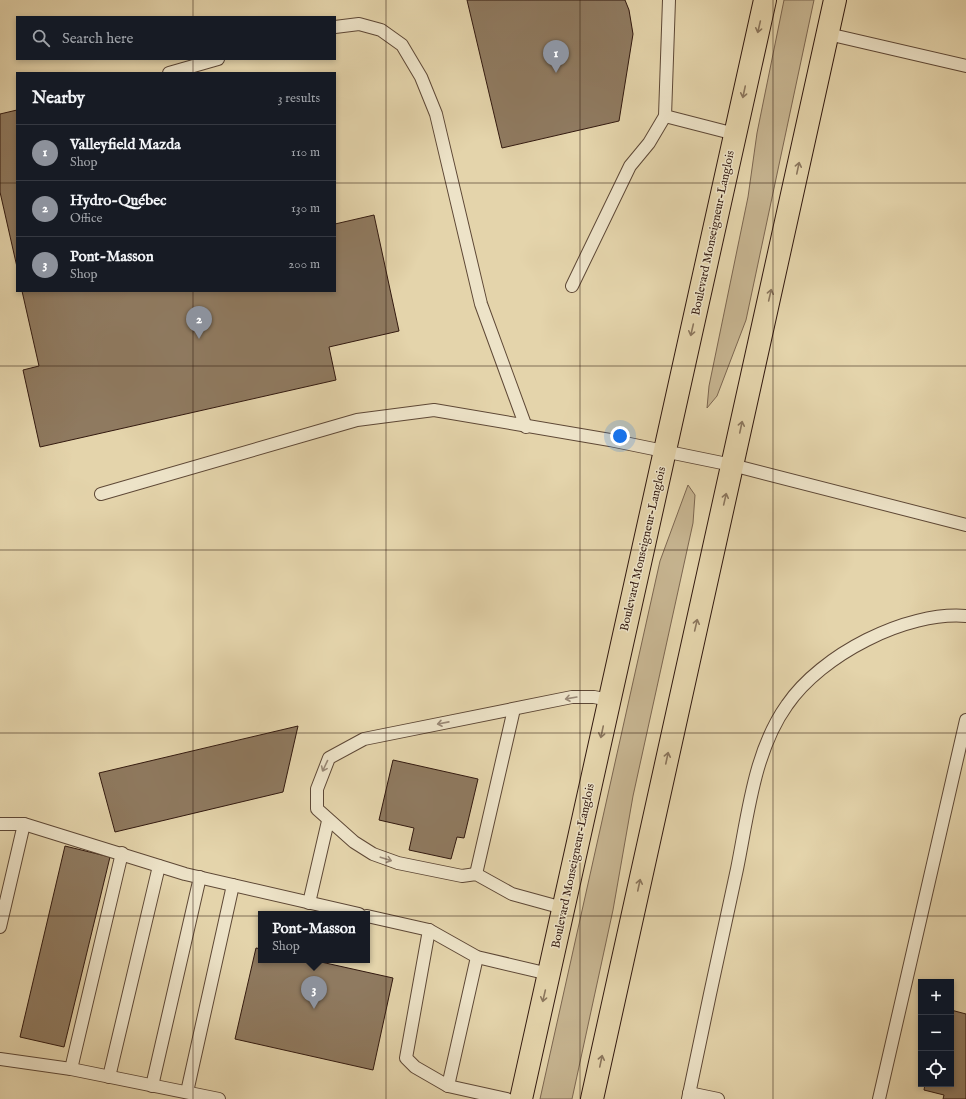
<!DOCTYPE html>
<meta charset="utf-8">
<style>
body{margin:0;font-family:"IM FELL English",serif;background:#242831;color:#f1f3f6}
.controls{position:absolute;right:12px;bottom:12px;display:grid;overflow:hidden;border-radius:0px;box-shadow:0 2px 6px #0003}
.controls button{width:36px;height:36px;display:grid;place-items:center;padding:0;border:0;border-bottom:1px solid #363941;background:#171b24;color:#f1f3f6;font:20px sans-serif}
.you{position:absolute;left:620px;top:436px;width:14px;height:14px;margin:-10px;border:3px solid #fff;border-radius:50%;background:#1a73e8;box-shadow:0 0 0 6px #1a73e833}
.badge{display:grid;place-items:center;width:26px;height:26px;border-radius:50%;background:#8c9099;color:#fff;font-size:13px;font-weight:700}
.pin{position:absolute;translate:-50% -33px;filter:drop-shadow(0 1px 2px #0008)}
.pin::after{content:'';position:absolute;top:21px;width:14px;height:12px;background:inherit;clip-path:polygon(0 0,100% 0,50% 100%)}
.popup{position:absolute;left:258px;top:911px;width:112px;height:52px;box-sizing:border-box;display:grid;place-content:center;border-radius:0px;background:#171b24;filter:drop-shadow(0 1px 3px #0005);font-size:13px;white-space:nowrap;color:#9ea1a6}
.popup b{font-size:15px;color:#f1f3f6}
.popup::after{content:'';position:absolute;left:50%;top:100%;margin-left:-8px;border:8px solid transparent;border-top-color:#171b24}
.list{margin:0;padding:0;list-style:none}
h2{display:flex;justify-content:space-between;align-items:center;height:52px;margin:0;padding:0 16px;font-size:17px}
h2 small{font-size:13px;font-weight:400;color:#9ea1a6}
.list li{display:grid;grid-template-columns:26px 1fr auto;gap:12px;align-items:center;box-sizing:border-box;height:56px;padding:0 16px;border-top:1px solid #363941}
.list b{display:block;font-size:15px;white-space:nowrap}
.list p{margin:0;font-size:13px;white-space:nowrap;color:#9ea1a6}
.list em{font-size:13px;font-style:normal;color:#9ea1a6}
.icon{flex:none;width:22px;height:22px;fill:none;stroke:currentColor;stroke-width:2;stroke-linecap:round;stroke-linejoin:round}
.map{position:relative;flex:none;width:966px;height:1099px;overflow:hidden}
.search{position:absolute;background:#171b24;box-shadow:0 2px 6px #0003;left:16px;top:16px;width:320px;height:44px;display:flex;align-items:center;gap:10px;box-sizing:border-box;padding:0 14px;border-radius:0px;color:#9ea1a6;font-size:15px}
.panel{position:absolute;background:#171b24;box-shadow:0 2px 6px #0003;left:16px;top:72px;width:320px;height:220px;border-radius:0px}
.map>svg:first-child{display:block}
.green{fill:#c6b490;stroke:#7c6650}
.building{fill:#8f7a60;stroke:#32190f}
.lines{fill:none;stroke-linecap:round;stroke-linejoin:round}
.lane-casing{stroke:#5e4836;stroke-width:14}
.highway-casing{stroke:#32190f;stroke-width:24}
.lane{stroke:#ede3c8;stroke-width:12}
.highway{stroke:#e4d4ab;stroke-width:22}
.oneway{stroke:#8b765d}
.oneway2{stroke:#998875}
.grid{fill:none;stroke:#32190f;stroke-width:1;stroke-opacity:0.55}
.labels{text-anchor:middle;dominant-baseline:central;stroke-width:3;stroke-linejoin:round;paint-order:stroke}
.street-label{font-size:12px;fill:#32190f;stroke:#ede3c8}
</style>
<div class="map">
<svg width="966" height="1099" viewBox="0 0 966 1099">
<rect width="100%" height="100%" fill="#e4d4ab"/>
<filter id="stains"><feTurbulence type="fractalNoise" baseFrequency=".005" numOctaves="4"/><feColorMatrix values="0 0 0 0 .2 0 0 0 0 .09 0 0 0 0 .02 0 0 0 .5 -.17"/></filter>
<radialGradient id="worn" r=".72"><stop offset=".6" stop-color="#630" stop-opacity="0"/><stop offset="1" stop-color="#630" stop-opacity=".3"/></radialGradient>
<g class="green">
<path d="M784 0H814L746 320 717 396 707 408 709 386 748 197 757 133Z"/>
<path d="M688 485 695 495 693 523 633 796 613 910 572 1099H540L660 561Z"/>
</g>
<g class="building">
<path d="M467 0H625L629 10 633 34 619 121 502 148Z"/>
<path d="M17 110V267L0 192V114Z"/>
<path d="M374 215 399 331 329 347 336 380 40 447 23 370 39 366 22 291H335V224Z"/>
<path d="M298 726 283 792 115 832 99 773Z"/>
<path d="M393 760 478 779 464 838 457 837 451 859 409 850 414 828 379 820Z"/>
<path d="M65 846 110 857 64 1047 20 1037Z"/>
<path d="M256 948 261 949V960H312L393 978 373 1070 235 1039Z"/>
<path d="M951 1010 966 1014V1099H943L944 1095 924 1090 925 1084H951Z"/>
</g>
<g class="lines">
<defs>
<g id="lane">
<path d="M335 27 359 24 381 30 402 45 421 77 436 114 481 304 526 427"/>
<path d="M828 34 966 66"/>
<path d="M169 73 218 59"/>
<path d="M665 116 735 134"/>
<path d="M572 286 630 166 649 143 665 116 669 0"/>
<path d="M101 494 357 420 434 410 610 440 732 465 966 525"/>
<path d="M0 824H24L185 874 359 914"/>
<path d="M476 874 514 709"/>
<path d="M309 903 328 821"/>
<path d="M563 908 512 894 476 874 462 876 398 863 373 854 354 842 317 809V789L329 758 364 739 572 697H594L609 700"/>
<path d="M367 916 429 930 477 957 549 974"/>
<path d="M0 927 24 824"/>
<path d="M429 930 406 1058 415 1067 448 1086 507 1099"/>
<path d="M0 1059 71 1069 219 1099"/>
<path d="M71 1069 122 853"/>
<path d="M109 1077 159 866"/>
<path d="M152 1086 200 877"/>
<path d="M448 1086 477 957"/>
<path d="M187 1092 233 885"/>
<path d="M689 1093 718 1099"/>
<path d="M688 1099C704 1022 720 946 737 869 748 815 754 751 787 705 821 655 906 611 966 616"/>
<path d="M879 1099 966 720"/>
</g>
<g id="highway">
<path d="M521 1099 765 0"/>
<path d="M592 1099 835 0"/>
</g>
</defs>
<use href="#lane" class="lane-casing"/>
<use href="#highway" class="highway-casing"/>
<use href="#lane" class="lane"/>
<use href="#highway" class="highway"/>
</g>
<defs><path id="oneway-shaft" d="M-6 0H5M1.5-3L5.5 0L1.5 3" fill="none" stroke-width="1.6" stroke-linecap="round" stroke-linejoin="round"/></defs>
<g class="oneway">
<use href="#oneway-shaft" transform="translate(759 27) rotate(103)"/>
<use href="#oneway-shaft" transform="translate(744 92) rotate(102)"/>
<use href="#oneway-shaft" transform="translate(798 168) rotate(-78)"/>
<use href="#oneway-shaft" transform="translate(770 295) rotate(-77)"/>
<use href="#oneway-shaft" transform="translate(692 330) rotate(103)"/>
<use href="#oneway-shaft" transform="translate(741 427) rotate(-78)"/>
<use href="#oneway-shaft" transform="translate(725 499) rotate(-77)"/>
<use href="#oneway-shaft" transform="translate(696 625) rotate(-77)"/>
<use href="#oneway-shaft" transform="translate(602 732) rotate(102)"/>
<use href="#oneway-shaft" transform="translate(667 758) rotate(-78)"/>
<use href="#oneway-shaft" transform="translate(639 885) rotate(-78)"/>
<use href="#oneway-shaft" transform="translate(544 996) rotate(103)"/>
<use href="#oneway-shaft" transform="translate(601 1061) rotate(-78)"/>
</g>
<g class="oneway2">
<use href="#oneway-shaft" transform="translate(571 698) rotate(170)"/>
<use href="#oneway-shaft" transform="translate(443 723) rotate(169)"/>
<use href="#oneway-shaft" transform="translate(325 766) rotate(115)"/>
<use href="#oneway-shaft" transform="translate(386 859) rotate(18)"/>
</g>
<path class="grid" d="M193 0V17M386 0V1099M580 0V1099M773 0V1099M193 59V73M0 183H17M335 183H966M193 291V1099M0 366H966M0 550H966M0 733H966M0 916H966"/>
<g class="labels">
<g class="street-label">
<text transform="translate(713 233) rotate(-78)">Boulevard Monseigneur-Langlois</text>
<text transform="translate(643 549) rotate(-77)">Boulevard Monseigneur-Langlois</text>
<text transform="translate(573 866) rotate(-78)">Boulevard Monseigneur-Langlois</text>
</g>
</g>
<rect width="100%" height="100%" filter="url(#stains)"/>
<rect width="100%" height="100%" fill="url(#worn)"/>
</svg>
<div class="controls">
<button>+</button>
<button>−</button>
<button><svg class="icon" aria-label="locate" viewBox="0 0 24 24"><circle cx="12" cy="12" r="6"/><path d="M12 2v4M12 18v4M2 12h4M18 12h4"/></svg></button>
</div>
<div class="you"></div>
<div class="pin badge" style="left:556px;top:73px">1</div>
<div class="pin badge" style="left:199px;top:339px">2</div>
<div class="pin badge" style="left:314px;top:1009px">3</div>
<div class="popup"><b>Pont-Masson</b>Shop</div>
<div class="search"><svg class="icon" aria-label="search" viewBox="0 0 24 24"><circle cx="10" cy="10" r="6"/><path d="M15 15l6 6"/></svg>Search here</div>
<section class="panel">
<h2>Nearby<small>3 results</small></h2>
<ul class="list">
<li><span class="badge">1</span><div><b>Valleyfield Mazda</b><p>Shop</p></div><em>110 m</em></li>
<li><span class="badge">2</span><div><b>Hydro-Québec</b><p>Office</p></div><em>130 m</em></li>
<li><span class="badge">3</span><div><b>Pont-Masson</b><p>Shop</p></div><em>200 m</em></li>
</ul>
</section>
</div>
